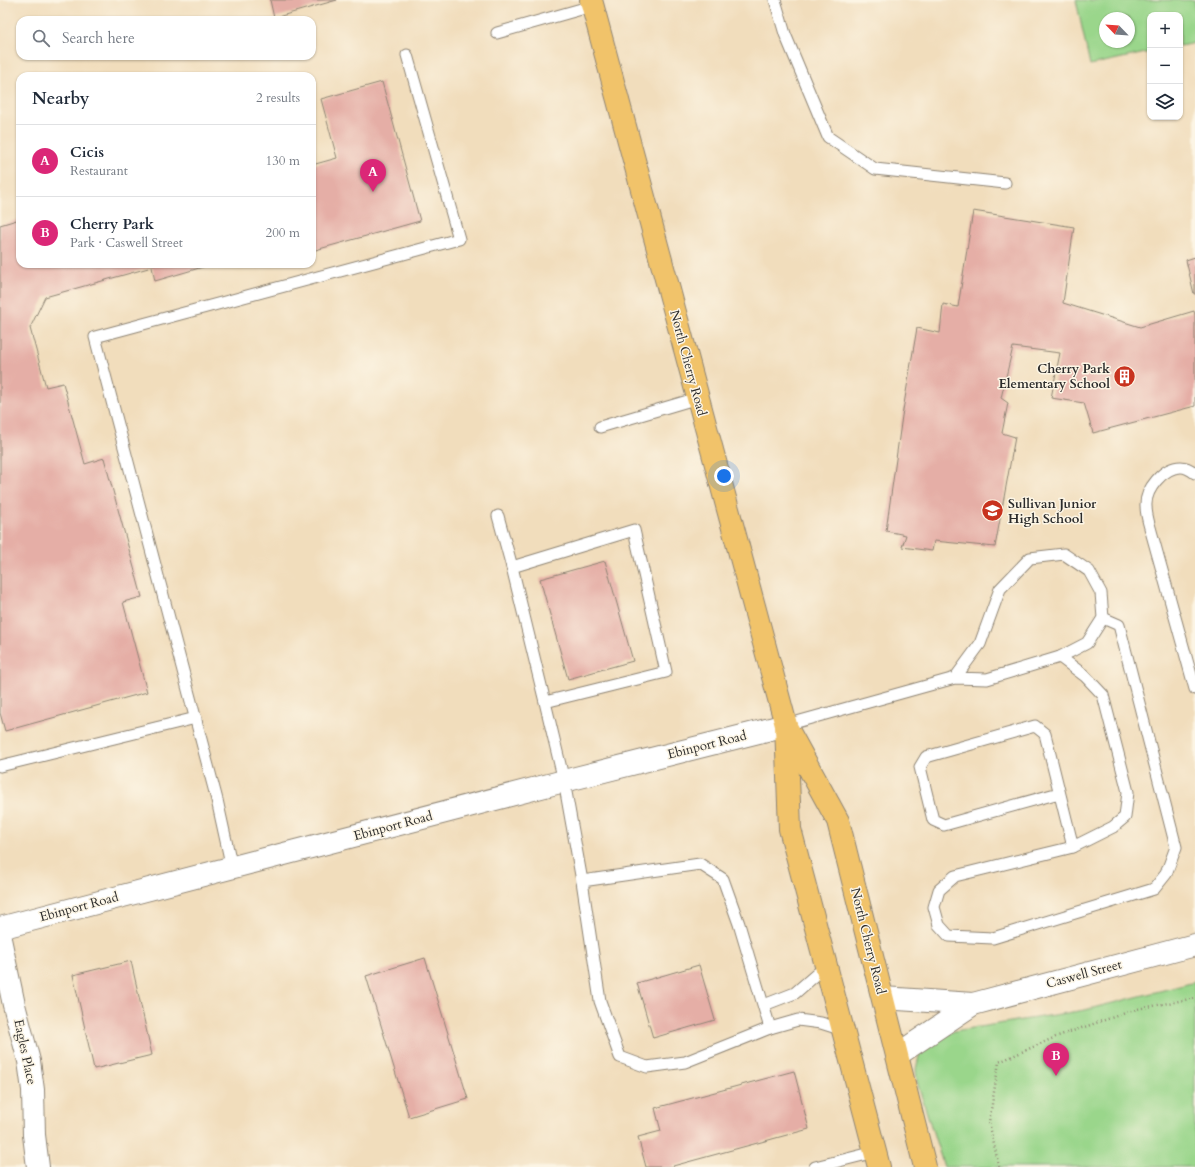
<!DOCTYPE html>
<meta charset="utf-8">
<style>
body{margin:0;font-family:Cardo,serif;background:#f2f2f3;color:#1f2937}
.controls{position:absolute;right:12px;top:12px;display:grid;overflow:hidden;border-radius:8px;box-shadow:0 1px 3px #0004}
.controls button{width:36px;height:36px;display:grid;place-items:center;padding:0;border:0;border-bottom:1px solid #e0e1e3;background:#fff;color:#1f2937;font:20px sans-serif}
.compass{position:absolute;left:1099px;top:12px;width:36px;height:36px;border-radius:50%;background:#fff;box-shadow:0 1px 3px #0004;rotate:295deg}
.you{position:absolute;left:724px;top:476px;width:14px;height:14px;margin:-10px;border:3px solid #fff;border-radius:50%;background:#1a73e8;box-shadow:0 0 0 6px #1a73e833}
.badge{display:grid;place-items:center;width:26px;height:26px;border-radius:50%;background:#db2777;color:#fff;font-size:13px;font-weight:700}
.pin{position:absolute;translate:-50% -33px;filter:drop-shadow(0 1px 2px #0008)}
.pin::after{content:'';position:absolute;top:21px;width:14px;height:12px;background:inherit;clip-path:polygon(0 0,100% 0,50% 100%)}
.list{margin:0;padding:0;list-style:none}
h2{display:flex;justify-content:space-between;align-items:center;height:52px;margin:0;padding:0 16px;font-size:17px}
h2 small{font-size:13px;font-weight:400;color:#747a83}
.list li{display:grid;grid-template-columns:26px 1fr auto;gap:12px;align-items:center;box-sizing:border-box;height:72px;padding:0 16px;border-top:1px solid #e0e1e3}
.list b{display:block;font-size:15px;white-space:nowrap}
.list p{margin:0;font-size:13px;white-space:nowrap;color:#747a83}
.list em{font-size:13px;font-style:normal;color:#747a83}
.icon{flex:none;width:22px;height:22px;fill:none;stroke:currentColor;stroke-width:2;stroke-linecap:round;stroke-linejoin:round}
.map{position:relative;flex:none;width:1195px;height:1167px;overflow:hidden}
.search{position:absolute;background:#fff;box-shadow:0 1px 3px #0004;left:16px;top:16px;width:300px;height:44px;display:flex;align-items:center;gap:10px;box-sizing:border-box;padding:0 14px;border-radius:12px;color:#747a83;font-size:15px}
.panel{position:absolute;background:#fff;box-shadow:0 1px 3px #0004;left:16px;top:72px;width:300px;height:196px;border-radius:12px}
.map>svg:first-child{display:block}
.green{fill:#9ad68b;stroke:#62805b;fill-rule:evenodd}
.building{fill:#e5aea6}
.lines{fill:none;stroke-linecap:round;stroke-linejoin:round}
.service-casing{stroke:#8e8474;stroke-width:13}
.minor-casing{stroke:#8e8474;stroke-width:24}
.primary-casing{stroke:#8e8474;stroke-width:24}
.path{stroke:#8e8474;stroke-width:2.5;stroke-dasharray:1 3;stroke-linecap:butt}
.service{stroke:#fff;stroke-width:11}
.minor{stroke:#fff;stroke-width:22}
.primary{stroke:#f1c36a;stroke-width:22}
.labels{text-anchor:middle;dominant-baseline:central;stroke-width:3;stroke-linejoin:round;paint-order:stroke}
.street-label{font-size:13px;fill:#2b2b2b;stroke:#fcf5e5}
.poi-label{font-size:13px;font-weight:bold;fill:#2b2b2b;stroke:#fcf5e5;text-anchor:end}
</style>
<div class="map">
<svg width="1195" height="1167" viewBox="0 0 1195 1167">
<rect width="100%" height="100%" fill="#fcf5e5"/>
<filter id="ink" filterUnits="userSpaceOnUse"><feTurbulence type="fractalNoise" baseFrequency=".025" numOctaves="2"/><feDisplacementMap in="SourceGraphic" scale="8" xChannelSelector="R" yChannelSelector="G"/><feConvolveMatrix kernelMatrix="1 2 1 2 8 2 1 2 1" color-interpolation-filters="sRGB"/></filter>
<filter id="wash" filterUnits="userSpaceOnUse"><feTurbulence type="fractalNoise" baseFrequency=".012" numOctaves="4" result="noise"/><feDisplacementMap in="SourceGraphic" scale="16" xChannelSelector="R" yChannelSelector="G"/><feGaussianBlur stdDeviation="0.9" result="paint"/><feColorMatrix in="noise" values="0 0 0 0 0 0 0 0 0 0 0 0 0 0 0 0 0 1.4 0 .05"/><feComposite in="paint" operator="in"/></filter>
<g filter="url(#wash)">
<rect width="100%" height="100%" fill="#f1ddbc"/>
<g class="green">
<path d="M1076 0H1195V43L1180 46V15H1150V52L1090 65ZM1105 18H1129V42H1105Z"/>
<path d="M1195 982V1167H944L917 1082 916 1069 920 1052 932 1043 954 1031 1085 1010Z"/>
</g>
<g id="blocks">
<g class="building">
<path d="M270 0H337L274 18Z"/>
<path d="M382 82 420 221 312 251V165L337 158 321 99Z"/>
<path d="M973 211 1074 227 1063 303 1140 327 1194 311 1195 315V406L1093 433 1084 403 1051 398 1060 353 1013 347 1001 398 1008 403 1002 433 1015 437 995 547 934 541 932 551 902 547 906 535 886 531 902 416 917 328 940 333 943 304 958 307Z"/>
<path d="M20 219V264H213L155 281 152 267 45 297 30 328 46 387 63 383 85 464 104 458 142 597 123 602 147 692 5 731 0 713V225Z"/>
<path d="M1195 257V294H1194L1186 260Z"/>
<path d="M605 561 633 661 568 679 540 579Z"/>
<path d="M425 958 468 1099 409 1117 366 976Z"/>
<path d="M131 961 152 1055 94 1069 73 975Z"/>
<path d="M699 965 715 1020 653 1038 637 983Z"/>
<path d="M794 1071 809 1129 673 1166V1167H646L638 1137 661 1131 655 1108Z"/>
</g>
</g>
</g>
<g filter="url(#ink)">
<use href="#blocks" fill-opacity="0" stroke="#8e8474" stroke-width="1"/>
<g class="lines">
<defs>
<g id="service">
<path d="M775 0 785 34 828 137 875 169 1005 183"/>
<path d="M497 33 592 6"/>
<path d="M600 427 698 398"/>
<path d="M1195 473C1191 470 1185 467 1181 467 1163 467 1145 490 1146 506 1146 515 1149 524 1151 531L1195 689"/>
<path d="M498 516 512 567"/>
<path d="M1060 657 1085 676 1103 695 1128 792 1125 817 1113 827 1073 847 955 876 939 890 934 907 939 925 949 936 993 938 1154 889 1166 874 1176 847 1119 625 1103 618"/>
<path d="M545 702 512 567 634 530 666 672 545 702 564 781 582 881 700 864 723 879 739 924 770 1028"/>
<path d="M786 725 955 678 980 644 1000 589 1030 558 1064 554 1089 571 1101 593 1103 618 1087 643 1060 657 987 679 955 678"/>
<path d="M0 766 196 718"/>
<path d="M1059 793 944 825 933 820 920 767 926 757 1035 726 1045 734 1073 847"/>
<path d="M232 868 217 800 95 337 459 239 407 55"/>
<path d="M582 881 600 1001 620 1057 647 1067 685 1062 770 1028 798 1020 821 1023 843 1030"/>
<path d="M764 1005 795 993 826 966"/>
<path d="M815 1167 875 1152"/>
</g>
<g id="minor">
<path d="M0 928 564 781 786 725"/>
<path d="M0 939 14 1005 29 1061 33 1090 34 1135 38 1167"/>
<path d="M883 998 973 1004 1195 945"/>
<path d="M897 1055 973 1004"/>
</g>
<g id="primary">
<path d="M591 0 786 725 790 829 879 1167"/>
<path d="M788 730 838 821 925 1167"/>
</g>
</defs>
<use href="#service" class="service-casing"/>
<use href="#minor" class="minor-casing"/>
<use href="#primary" class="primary-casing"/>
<path class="path" d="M999 1167 989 1122 999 1062 1058 1036 1137 1009 1195 998"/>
<use href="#service" class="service"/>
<use href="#minor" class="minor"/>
<use href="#primary" class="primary"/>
</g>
</g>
<defs>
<symbol id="building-disc" viewBox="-11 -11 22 22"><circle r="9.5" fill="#c8321e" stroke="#fcf5e5"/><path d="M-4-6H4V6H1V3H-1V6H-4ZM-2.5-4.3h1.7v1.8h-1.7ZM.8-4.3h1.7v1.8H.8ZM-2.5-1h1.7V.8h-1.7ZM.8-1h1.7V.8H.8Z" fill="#fff"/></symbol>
<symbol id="school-disc" viewBox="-11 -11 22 22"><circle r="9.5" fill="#c8321e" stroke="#fcf5e5"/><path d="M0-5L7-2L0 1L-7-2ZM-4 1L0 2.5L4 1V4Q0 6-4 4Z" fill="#fff"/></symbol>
</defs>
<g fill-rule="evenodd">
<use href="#building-disc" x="1112" y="364" width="25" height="25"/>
<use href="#school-disc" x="980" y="498" width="25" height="25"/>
</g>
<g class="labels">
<g class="street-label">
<text transform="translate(688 363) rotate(75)">North Cherry Road</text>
<text transform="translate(707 745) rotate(-14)">Ebinport Road</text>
<text transform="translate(393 826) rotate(-15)">Ebinport Road</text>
<text transform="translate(79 907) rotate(-15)">Ebinport Road</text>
<text transform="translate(868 941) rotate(76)">North Cherry Road</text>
<text transform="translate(1084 974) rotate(-15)">Caswell Street</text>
<text transform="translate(25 1052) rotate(78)">Eagles Place</text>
</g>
<g class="poi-label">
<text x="1110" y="369">Cherry Park<tspan x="1110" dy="15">Elementary School</tspan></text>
<text x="1008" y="504" text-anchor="start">Sullivan Junior<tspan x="1008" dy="15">High School</tspan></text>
</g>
</g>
</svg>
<div class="controls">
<button>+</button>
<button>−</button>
<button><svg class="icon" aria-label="layers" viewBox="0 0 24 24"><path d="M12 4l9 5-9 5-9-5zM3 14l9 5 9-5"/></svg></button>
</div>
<svg class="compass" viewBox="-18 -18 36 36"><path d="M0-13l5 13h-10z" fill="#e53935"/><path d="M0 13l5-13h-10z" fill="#747a83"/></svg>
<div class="you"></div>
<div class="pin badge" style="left:373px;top:192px">A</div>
<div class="pin badge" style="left:1056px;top:1076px">B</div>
<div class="search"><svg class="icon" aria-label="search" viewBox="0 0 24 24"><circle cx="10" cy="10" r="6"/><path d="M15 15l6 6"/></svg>Search here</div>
<section class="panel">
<h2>Nearby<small>2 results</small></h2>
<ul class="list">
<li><span class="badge">A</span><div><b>Cicis</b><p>Restaurant</p></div><em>130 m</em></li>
<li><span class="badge">B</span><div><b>Cherry Park</b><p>Park · Caswell Street</p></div><em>200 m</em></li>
</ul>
</section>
</div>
